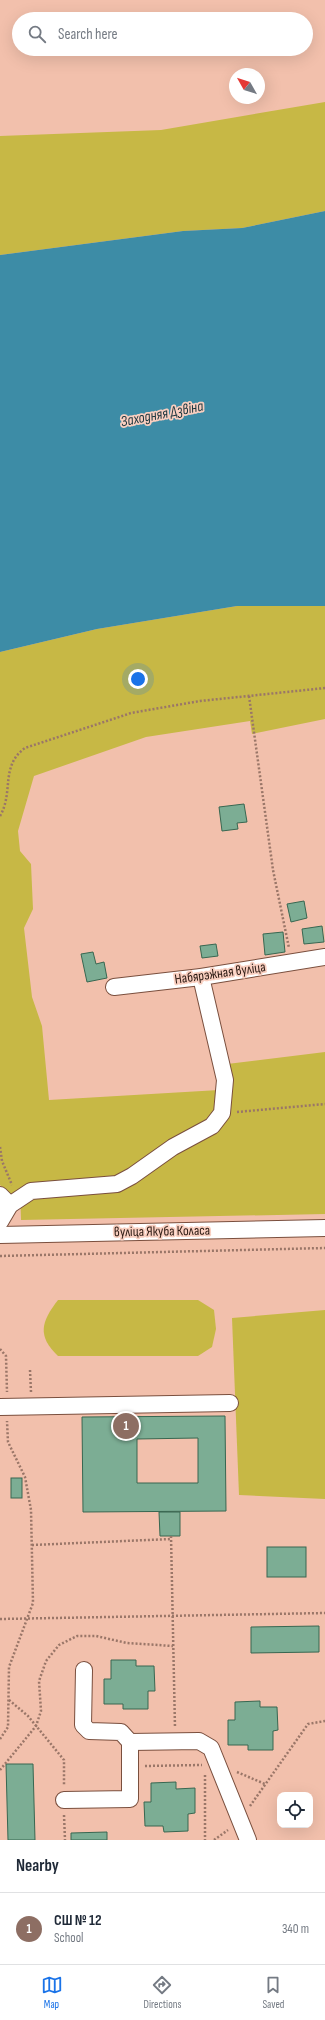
<!DOCTYPE html>
<meta charset="utf-8">
<style>
body{margin:0;font-family:"Sofia Sans Condensed",sans-serif;background:#f6f6f7;color:#1f2937}
.controls{position:absolute;right:12px;bottom:12px;display:grid;overflow:hidden;border-radius:8px;box-shadow:0 4px 16px #0002}
.controls button{width:36px;height:36px;display:grid;place-items:center;padding:0;border:0;border-bottom:1px solid #e0e1e3;background:#fff;color:#1f2937;font:20px sans-serif}
.compass{position:absolute;left:229px;top:68px;width:36px;height:36px;border-radius:50%;background:#fff;box-shadow:0 4px 16px #0002;rotate:309deg}
.you{position:absolute;left:138px;top:679px;width:14px;height:14px;margin:-10px;border:3px solid #fff;border-radius:50%;background:#1a73e8;box-shadow:0 0 0 6px #1a73e833}
.badge{display:grid;place-items:center;width:26px;height:26px;border-radius:50%;background:#1a73e8;color:#fff;font-size:13px;font-weight:700}
.pin{position:absolute;translate:-50% -50%;border:2px solid #fff;box-shadow:0 1px 4px #0006}
.list{margin:0;padding:0;list-style:none}
h2{display:flex;justify-content:space-between;align-items:center;height:52px;margin:0;padding:0 16px;font-size:17px}
h2 small{font-size:13px;font-weight:400;color:#747a83}
.list li{display:grid;grid-template-columns:26px 1fr auto;gap:12px;align-items:center;box-sizing:border-box;height:72px;padding:0 16px;border-top:1px solid #e0e1e3}
.list b{display:block;font-size:15px;white-space:nowrap}
.list p{margin:0;font-size:13px;white-space:nowrap;color:#747a83}
.list em{font-size:13px;font-style:normal;color:#747a83}
.icon{flex:none;width:22px;height:22px;fill:none;stroke:currentColor;stroke-width:2;stroke-linecap:round;stroke-linejoin:round}
.map{position:relative;flex:none;width:325px;height:1840px;overflow:hidden}
.search{position:absolute;background:#fff;box-shadow:0 4px 16px #0002;left:12px;right:12px;top:12px;height:44px;display:flex;align-items:center;gap:10px;box-sizing:border-box;padding:0 14px;border-radius:22px;color:#747a83;font-size:15px}
.sheet{height:124px;background:#fff}
nav{display:flex;justify-content:space-around;align-items:center;box-sizing:border-box;height:56px;border-top:1px solid #e0e1e3;background:#fff;font-size:11px;color:#747a83}
nav a{display:grid;justify-items:center;gap:2px}
nav .on{color:#1a73e8}
.map>svg:first-child{display:block}
.green{fill:#c7b845}
.water{fill:#3d8ca6}
.building{fill:#7cad94;stroke:#386751;fill-rule:evenodd}
.lines{fill:none;stroke-linecap:round;stroke-linejoin:round}
.minor-casing{stroke:#7a4f3e;stroke-width:18}
.path{stroke:#9a7668;stroke-width:2.5;stroke-dasharray:2 2;stroke-linecap:butt}
.minor{stroke:#fff;stroke-width:16}
.labels{text-anchor:middle;dominant-baseline:central;stroke-width:3.5;stroke-linejoin:round;paint-order:stroke}
.street-label{font-size:14px;fill:#2c1a13;stroke:#f9cfc0}
.water-label{font-size:15px;font-style:italic;fill:#1b353d;stroke:#f9cfc0}
</style>
<div class="map">
<svg width="325" height="1840" viewBox="0 0 325 1840">
<rect width="100%" height="100%" fill="#f2c0ac"/>
<g class="green">
<path d="M325 102V211L242 228 183 231 0 255V136L161 130Z"/>
<path d="M237 606H325V719L252 734 250 721 146 737 34 776 18 831 20 851 31 864 33 909 24 928 32 997 42 1026 49 1100 219 1090V1065L325 1052V1214L21 1220 20 1189 9 1196 0 1185V652L97 629Z"/>
<path d="M58 1300H198L214 1310 216 1329 212 1347 198 1356H58C37 1336 41 1322 58 1300Z"/>
<path d="M325 1310V1499L239 1495 232 1318Z"/>
</g>
<path class="water" d="M325 211V606H237L97 629 0 652V255L183 231 242 228Z"/>
<g class="building">
<path d="M244 804 247 822 237 823 238 829 222 831 219 807Z"/>
<path d="M304 901 307 918 291 922 287 904Z"/>
<path d="M322 926 324 942 304 944 302 929Z"/>
<path d="M283 932 285 952 265 955 263 934Z"/>
<path d="M216 944 218 956 202 958 200 946Z"/>
<path d="M93 952 96 964 104 962 107 978 87 982 81 954Z"/>
<path d="M225 1416 226 1511 83 1512 82 1417ZM198 1438V1483H137V1439Z"/>
<rect x="11" y="1478" width="11" height="20"/>
<path d="M159 1512H180V1536H160Z"/>
<rect x="267" y="1547" width="39" height="30"/>
<path d="M319 1626V1652L251 1653V1627Z"/>
<path d="M111 1660H136V1666H154L155 1691H148V1709H123V1704H104V1679H111Z"/>
<path d="M260 1701V1707H277L278 1730 273 1731V1750H248V1745H228V1720H235V1702Z"/>
<path d="M6 1764H33L35 1840H8Z"/>
<path d="M176 1782V1789L195 1788V1813L188 1814V1831L164 1832 163 1826H145L144 1802H151V1783Z"/>
<path d="M107 1832V1840H71V1833Z"/>
</g>
<g class="lines">
<defs>
<g id="minor">
<path d="M114 987 201 977 325 957"/>
<path d="M0 1195 10 1205"/>
<path d="M0 1222 10 1205 31 1191 117 1184 132 1176 173 1147 212 1126 222 1113 225 1080 201 977"/>
<path d="M0 1235 325 1228"/>
<path d="M0 1407 230 1403"/>
<path d="M84 1670 83 1725 89 1731 121 1732 130 1742 199 1741 211 1748 248 1840"/>
<path d="M64 1800 130 1799V1742"/>
</g>
</defs>
<use href="#minor" class="minor-casing"/>
<g class="path">
<path d="M249 696 273 870 289 948"/>
<path d="M0 816C14 792 0 766 25 748L131 713 200 701 325 688"/>
<path d="M237 1112 325 1104"/>
<path d="M0 1147 2 1161 12 1185"/>
<path d="M0 1256 325 1248"/>
<path d="M0 1349 6 1356 7 1392"/>
<path d="M30 1370 31 1392"/>
<path d="M171 1536 175 1728"/>
<path d="M32 1545 171 1539"/>
<path d="M0 1619 325 1613"/>
<path d="M9 1700 28 1716 64 1760V1786"/>
<path d="M0 1739 8 1727 9 1667 33 1603 31 1510 25 1477 8 1442 7 1421"/>
<path d="M145 1766 202 1765"/>
<path d="M0 1770 36 1726 41 1711 39 1681 46 1661 59 1645 77 1636H96L127 1643 173 1646"/>
<path d="M237 1772 265 1784"/>
<path d="M205 1775V1840"/>
<path d="M250 1806 308 1724 325 1721"/>
<path d="M64 1815 65 1840"/>
<path d="M214 1840 228 1830"/>
</g>
<use href="#minor" class="minor"/>
</g>
<g class="labels">
<g class="street-label">
<text transform="translate(220 973) rotate(-8)">Набярэжная вуліца</text>
<text transform="translate(162 1231) rotate(-1)">вуліца Якуба Коласа</text>
</g>
<g class="water-label">
<text transform="translate(162 414) rotate(-11)">Заходняя Дзвіна</text>
</g>
</g>
</svg>
<div class="controls">
<button><svg class="icon" aria-label="locate" viewBox="0 0 24 24"><circle cx="12" cy="12" r="6"/><path d="M12 2v4M12 18v4M2 12h4M18 12h4"/></svg></button>
</div>
<svg class="compass" viewBox="-18 -18 36 36"><path d="M0-13l5 13h-10z" fill="#e53935"/><path d="M0 13l5-13h-10z" fill="#747a83"/></svg>
<div class="you"></div>
<div class="pin badge" style="left:126px;top:1426px;background:#8d6e63">1</div>
<div class="search"><svg class="icon" aria-label="search" viewBox="0 0 24 24"><circle cx="10" cy="10" r="6"/><path d="M15 15l6 6"/></svg>Search here</div>
</div>
<section class="sheet">
<h2>Nearby<small></small></h2>
<ul class="list">
<li><span class="badge" style="background:#8d6e63">1</span><div><b>СШ № 12</b><p>School</p></div><em>340 m</em></li>
</ul>
</section>
<nav>
<a class="on"><svg class="icon" aria-label="map" viewBox="0 0 24 24"><path d="M3 6l6-2 6 2 6-2v14l-6 2-6-2-6 2zM9 4v14M15 6v14"/></svg>Map</a>
<a><svg class="icon" aria-label="directions" viewBox="0 0 24 24"><path d="M12 3l9 9-9 9-9-9zM9 14v-3h6M13 9l2 2-2 2"/></svg>Directions</a>
<a><svg class="icon" aria-label="saved" viewBox="0 0 24 24"><path d="M7 4h10v16l-5-4-5 4z"/></svg>Saved</a>
</nav>
